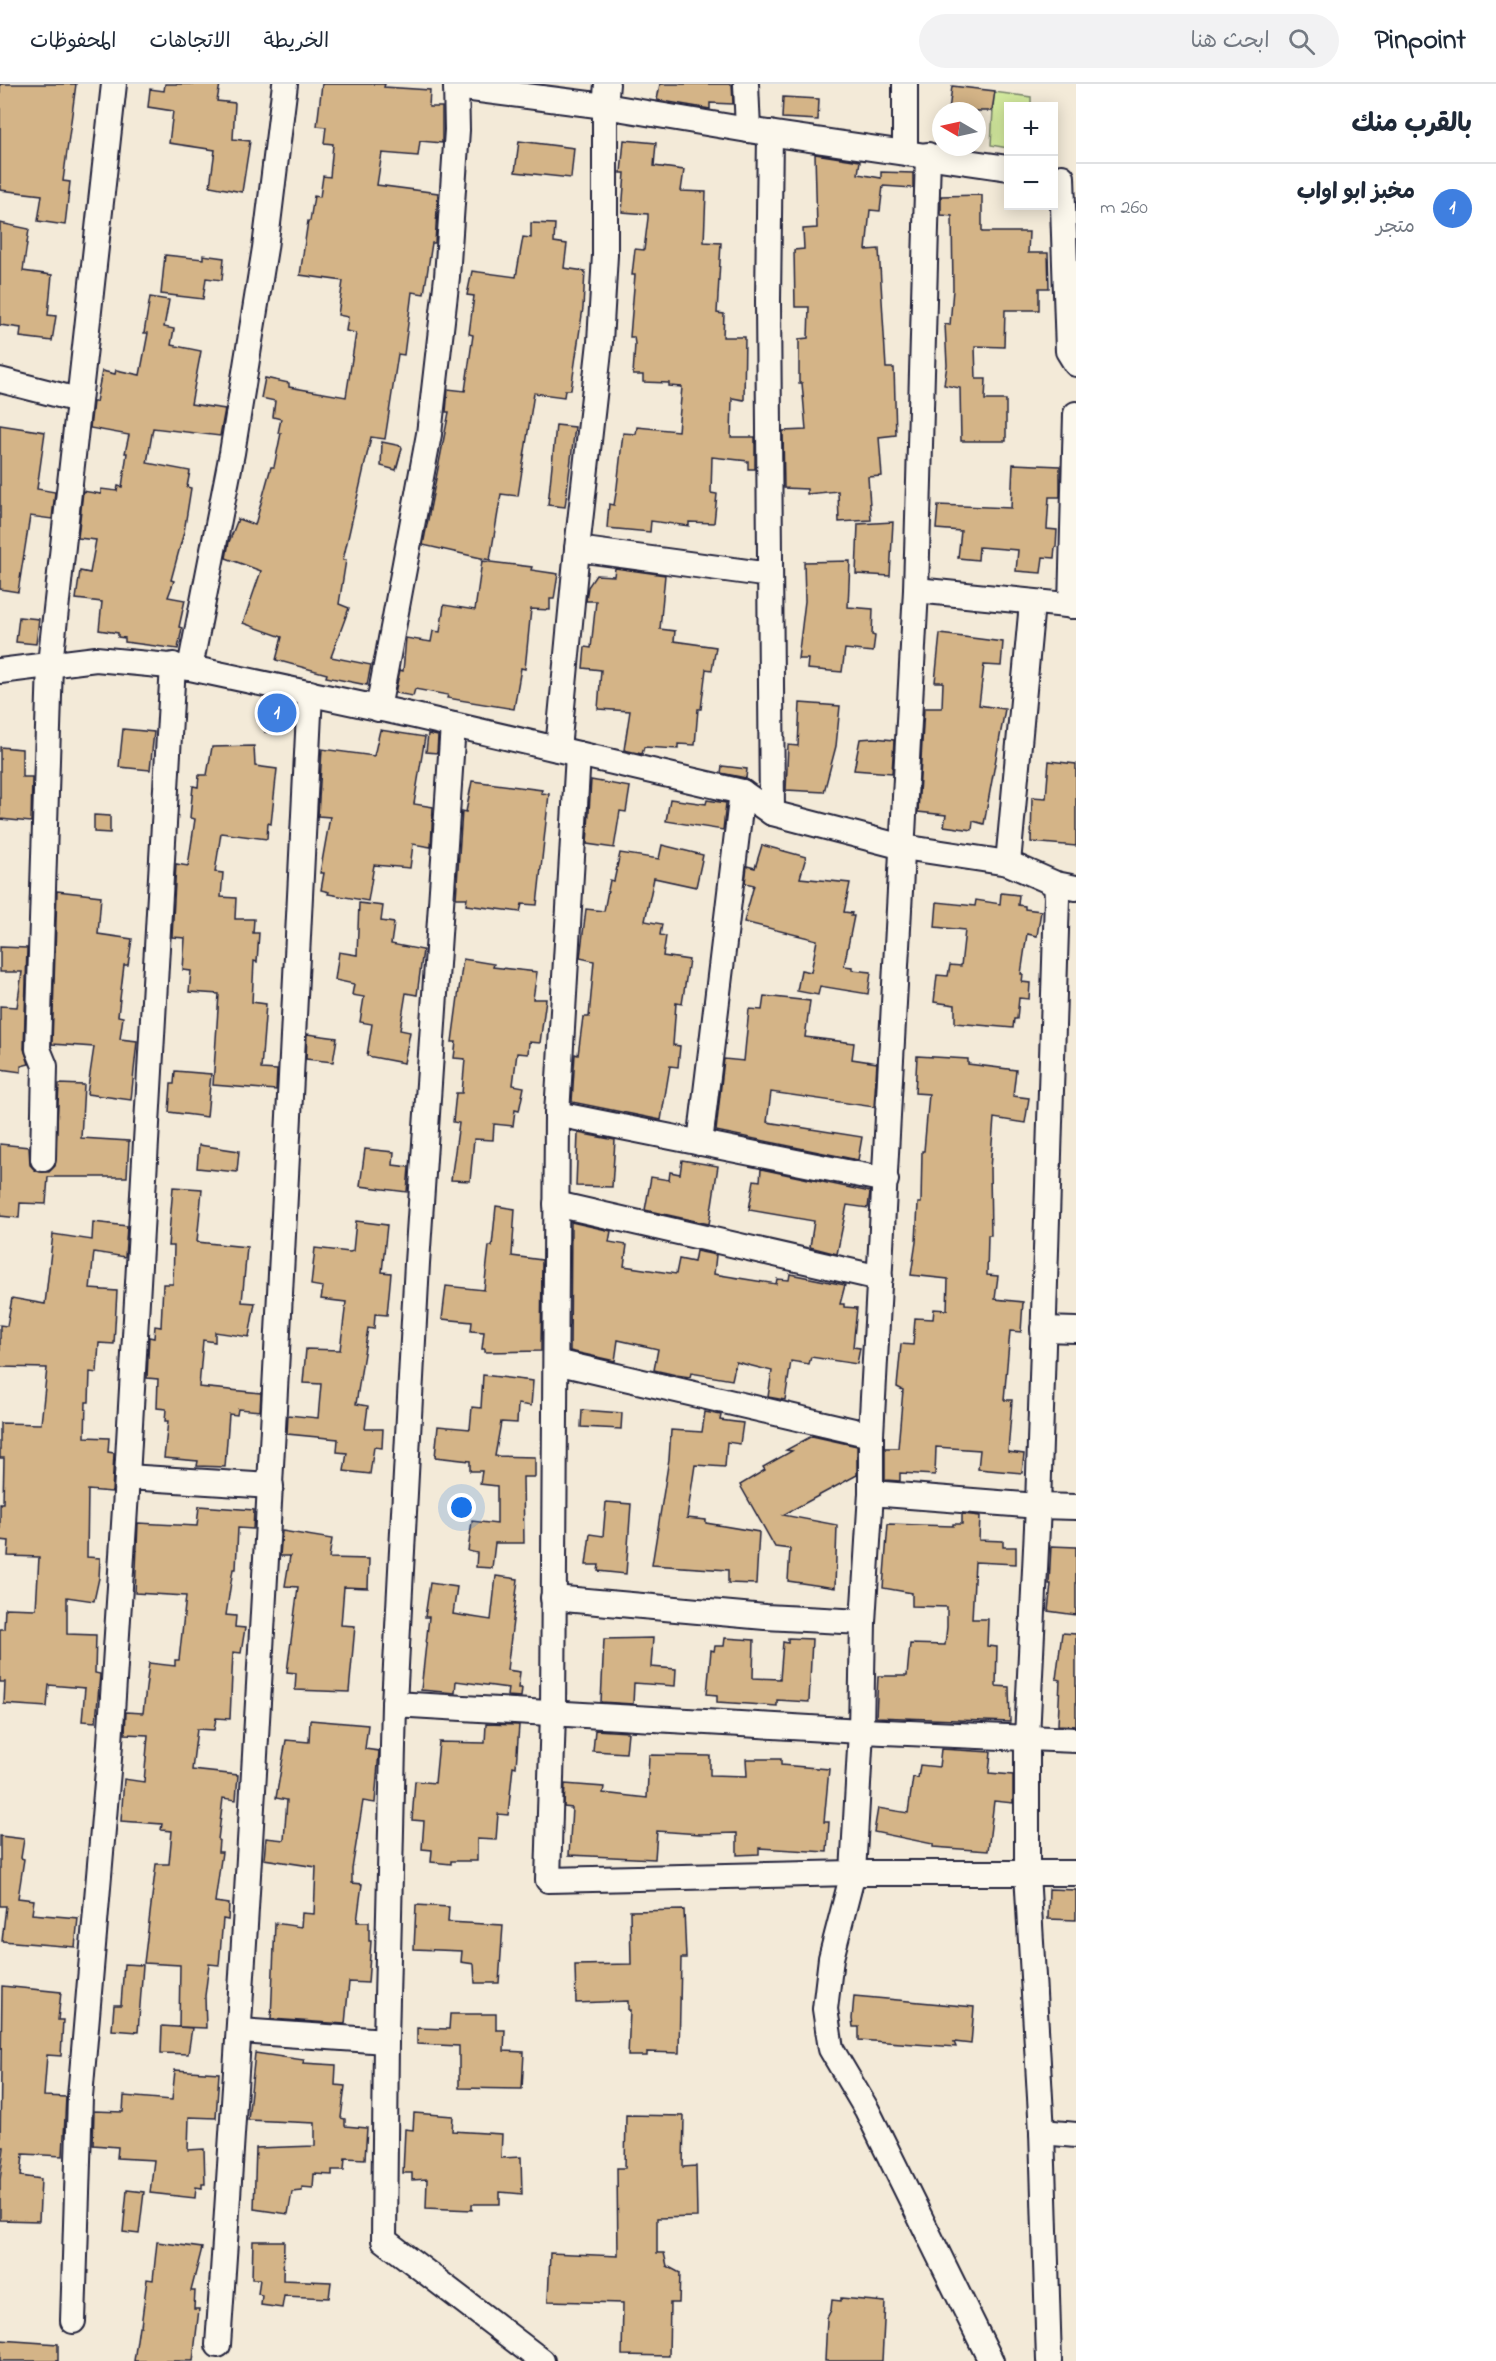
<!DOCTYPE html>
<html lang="ar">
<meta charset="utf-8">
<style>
body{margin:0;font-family:"Indie Flower","Playpen Sans Arabic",sans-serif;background:#f2f2f3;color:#1f2937;direction:rtl}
.controls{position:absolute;right:18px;top:18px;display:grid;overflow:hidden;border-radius:0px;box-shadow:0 3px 15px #0003}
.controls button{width:54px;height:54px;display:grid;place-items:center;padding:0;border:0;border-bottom:2px solid #e0e1e3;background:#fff;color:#1f2937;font:30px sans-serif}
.compass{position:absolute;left:932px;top:18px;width:54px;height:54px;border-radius:50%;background:#fff;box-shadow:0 3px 15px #0003;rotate:279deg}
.you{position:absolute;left:462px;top:1424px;width:21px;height:21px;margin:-15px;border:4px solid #fff;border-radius:50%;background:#1a73e8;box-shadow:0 0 0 9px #1a73e833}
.badge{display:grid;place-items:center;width:39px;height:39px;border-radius:50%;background:#1f6fb2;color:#fff;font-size:20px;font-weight:700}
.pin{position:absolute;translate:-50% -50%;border:3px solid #fff;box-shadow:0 2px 6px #0006}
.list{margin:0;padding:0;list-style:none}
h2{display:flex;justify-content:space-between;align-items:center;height:78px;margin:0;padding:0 24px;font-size:26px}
h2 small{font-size:20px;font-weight:400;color:#747a83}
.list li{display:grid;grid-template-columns:39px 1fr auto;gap:18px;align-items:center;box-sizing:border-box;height:90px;padding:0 24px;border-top:2px solid #e0e1e3}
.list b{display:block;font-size:22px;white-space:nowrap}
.list p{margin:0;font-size:20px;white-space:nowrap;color:#747a83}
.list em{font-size:20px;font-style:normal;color:#747a83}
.icon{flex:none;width:33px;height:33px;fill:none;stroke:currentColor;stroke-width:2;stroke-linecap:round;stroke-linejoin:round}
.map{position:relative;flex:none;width:1076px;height:2277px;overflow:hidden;direction:ltr}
header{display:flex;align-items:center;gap:36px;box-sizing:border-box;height:84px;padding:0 30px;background:#fff;border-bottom:2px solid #e0e1e3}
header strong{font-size:28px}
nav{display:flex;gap:33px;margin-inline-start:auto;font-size:21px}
.search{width:420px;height:54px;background:#f2f2f3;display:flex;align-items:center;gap:15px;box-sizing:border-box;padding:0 21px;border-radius:33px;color:#747a83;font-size:22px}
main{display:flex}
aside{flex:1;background:#fff}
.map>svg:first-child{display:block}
.green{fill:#d2e89d;stroke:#7a856c;stroke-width:1.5}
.building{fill:#d4b487;stroke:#22223b;stroke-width:1.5}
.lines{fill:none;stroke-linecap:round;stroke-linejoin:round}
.street-casing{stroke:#22223b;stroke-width:28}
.street{stroke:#fbf7ec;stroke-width:24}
</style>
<header>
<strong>Pinpoint</strong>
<div class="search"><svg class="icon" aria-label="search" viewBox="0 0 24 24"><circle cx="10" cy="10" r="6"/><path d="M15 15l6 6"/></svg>ابحث هنا</div>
<nav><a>الخريطة</a><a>الاتجاهات</a><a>المحفوظات</a></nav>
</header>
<main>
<aside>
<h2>بالقرب منك<small></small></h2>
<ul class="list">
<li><span class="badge" style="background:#3f7fe0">1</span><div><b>مخبز ابو اواب</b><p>متجر</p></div><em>260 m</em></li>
</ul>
</aside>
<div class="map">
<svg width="1076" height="2277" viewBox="0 0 1076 2277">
<rect width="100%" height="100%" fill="#f3ead8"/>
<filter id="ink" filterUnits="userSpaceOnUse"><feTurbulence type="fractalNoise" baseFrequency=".0167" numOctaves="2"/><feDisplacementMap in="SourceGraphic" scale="12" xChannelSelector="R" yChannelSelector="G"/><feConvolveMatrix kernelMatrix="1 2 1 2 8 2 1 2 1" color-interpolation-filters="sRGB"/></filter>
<g filter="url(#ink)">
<path class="green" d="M994 8 1031 13V22H1008V64L991 61Z"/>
<g class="building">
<path d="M0 0H76L63 97 70 98 65 141 38 137 42 111 0 106Z"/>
<path d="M165 0H220L217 17 235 19 233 55 250 57 242 108 210 102 215 66 169 59 173 27 148 23 150 5 164 7Z"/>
<path d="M322 0H385L384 3 430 6 429 23H442V59L420 57 418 72 382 69 377 101 438 109 435 159H432L424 210 412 208 404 271 398 270 385 355 371 353 343 476H346L339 520 349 524 331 573 371 581 367 601 326 593 327 590 276 576 282 553 243 539 261 487 226 474 229 458 238 435 255 441 271 383H274L281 349H278L281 335 273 333 275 317 261 314 265 294 289 299V303L346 313 356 249 346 247 348 233 338 231 343 197 300 191 308 137H310L314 112 320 113 323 92 330 93 333 60 324 59 326 43 317 42Z"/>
<path d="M660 0H732L733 20 710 19V25L657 16Z"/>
<path d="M952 2 995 7 992 27H949Z"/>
<path d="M783 13 819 15 818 36 782 34Z"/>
<path d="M624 56 656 59 654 82 684 86 681 107 706 108 704 158 721 159 717 229 724 230 723 253H745L744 316 732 314 731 353H755V385H748V377L712 373 711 409 717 410 714 439 689 438V442L651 437 650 448 607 444 609 420 614 421 617 403 623 349 636 350 637 343 678 347 682 303 669 302V299L643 298V291H633L635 260 634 253H630L635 191H632L635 165 644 166 648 134V130L622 128 625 89H621Z"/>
<path d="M519 57 574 64 571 94 515 88Z"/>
<path d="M815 70 860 77 858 90 881 94V88L913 89V104L883 102 880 127 870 126 866 166 879 165 886 284H894L896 351 879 353 882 392 868 393 871 436 839 438 838 407 807 410V405L784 404 783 347 806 346 802 299H799V255L808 254 809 223H795L794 166 804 165 803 145 817 144Z"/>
<path d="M982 111V148H1029L1028 169H1048L1049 204H1039V226H1005L1004 263 975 262 976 295H986L985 316H1006V357H961L960 304 944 301 947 281 945 240 950 241 953 205 952 132 941 131V112Z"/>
<path d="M0 139 29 145 23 187 52 191 48 231 56 232 52 257 20 253 21 244 0 241Z"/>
<path d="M531 139 555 140 554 158 567 160 564 184 585 187 583 224 571 306H565L564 313 534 309 518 412 501 410 490 476 423 461 449 328H446L448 305 465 307 473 251 469 250 474 212 467 211 472 187 516 193 523 153 531 154Z"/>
<path d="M165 171 203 175V171L224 174 222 196 206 194 203 215 161 210Z"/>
<path d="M150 213 169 216 164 243 174 245 171 261 201 267 191 320 225 325 220 352 153 344 147 379 190 387 187 403 191 404 184 448 171 496 174 497 168 513 185 516 179 543 182 544 178 565 125 558V554L118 553V549L99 546 102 518 76 515 80 487 90 489 96 456 78 454 83 407 101 410V405L117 407 118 402 122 403 127 369H125L129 351 90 344 93 318H96L102 287 115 290 116 286 140 291 148 249H144Z"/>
<path d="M0 341 45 348 37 405 55 408 52 435 30 432 18 508 0 505Z"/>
<path d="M556 341 575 343 565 423 548 421Z"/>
<path d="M382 358 401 362 402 364 396 386 381 382Z"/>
<path d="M1013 380 1060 382V413H1049L1047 445 1057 446 1056 463H1055L1054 474 1043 473 1041 489 1016 487 1018 466 979 463 978 476 958 474 961 447 936 445 938 421 1011 424Z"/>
<path d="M893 438 890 492 856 490 858 440Z"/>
<path d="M482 477 532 483 531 486 558 490 554 515H550V526L531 525 525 585 521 584 514 625 447 614 448 611 415 605 413 612 395 609 400 586 403 587 406 554 431 558 433 547 440 548 444 521 475 526Z"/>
<path d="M850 477 848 523 873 525 872 551 875 552 873 568 845 565 842 588 807 585 808 575H798L805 517 804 478Z"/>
<path d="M615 484 665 491 660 545 675 547 674 557 716 563 712 586 706 585 701 625H698L695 661 678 660V665L644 663 642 670 624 666 630 627 598 625 601 586 583 584 585 563 591 564 596 517H586L588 503 596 491 614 492Z"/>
<path d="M19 533 39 535 36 560 16 558Z"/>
<path d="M940 550 1003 558 1001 582 984 581 979 621 1005 625 984 740 973 737 972 746 944 742 946 731 918 728 924 624H942L943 598H935Z"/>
<path d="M269 615 295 621 294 643 282 642 281 649 265 648Z"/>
<path d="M800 619 840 622 836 662 824 708 786 706 788 661 798 662Z"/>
<path d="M123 645 154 648 150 686 119 683Z"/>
<path d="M380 646 425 653 414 720 433 723 431 763 413 760 410 784 374 781 368 817 328 810 329 808 321 806 324 789H320L330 733 318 732 322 665 374 672Z"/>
<path d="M428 650 438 652 437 669 426 668Z"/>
<path d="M874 654 894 656 892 689 854 686 860 655Z"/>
<path d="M254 662 255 682 277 685 271 740 268 739 267 755 221 749 215 788 223 789 221 813 236 814 235 835H254L253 849H259L257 878 254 877 252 918 266 920 261 985 277 986 276 1006 213 1001 219 910 189 908 191 887 183 886 185 854 172 853 176 780 188 782 195 735 190 734 193 702 198 703 199 691H207L212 663Z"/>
<path d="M0 663 22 665V693H32L31 738 0 735Z"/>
<path d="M1049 677 1076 680V762L1031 758 1032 713 1046 714Z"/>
<path d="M722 682 747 685 746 694 721 689Z"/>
<path d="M591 696 630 703 626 728 620 727 614 764 587 760Z"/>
<path d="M472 697 542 706 541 709 549 710 537 821 522 820 520 828 466 821 467 814H456L462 727 466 728Z"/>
<path d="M670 715 706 720 707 716 726 719 723 746 666 737Z"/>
<path d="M94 731 110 732V749L94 748Z"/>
<path d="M662 761 703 771 696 803 654 794 645 837 662 840 660 851 666 852 663 872 689 876 682 920 676 919 673 961 680 962 678 983 670 982 661 1036 572 1018 575 970 578 971 583 933H589L594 877 580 874 586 825 604 827 610 796 614 797 620 769 659 775Z"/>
<path d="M762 761 806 773 800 794 850 799 844 828 852 829 851 832H854L844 882 852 883V886L871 888 868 910 820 902 818 911 797 907 801 886 811 888 817 856 744 838 754 801 745 799 747 782 755 784Z"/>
<path d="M57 807 101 812 98 850 132 855 128 881H124L118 932 123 933 120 955 137 957 131 1016 87 1010 94 963 52 960Z"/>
<path d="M1001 809 1019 811 1018 821 1025 822V825L1041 827 1037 852 1027 850 1021 890H1023L1022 898 1030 899 1029 915 1019 914 1017 935H1014L1013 944 955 939V921L934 918 937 891 948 892 950 881 961 882 965 846 935 843 937 818 975 822 976 816 1000 820Z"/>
<path d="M359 819 383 822 381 837 394 839 391 860 423 866 417 911 406 909 400 946 410 948 404 979 367 972 372 940 360 938 364 913 352 911 354 900 335 896 339 868 357 871Z"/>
<path d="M0 863 27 864 24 965 29 980 21 982V988L0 985V922L17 923 22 888H0Z"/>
<path d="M463 875 494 880 493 883 537 888 533 915H546L540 959 529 958 528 970 517 969 513 1001 524 1003 519 1027 515 1026 513 1042 494 1040 493 1056 474 1055 470 1097 451 1096 459 1039 453 1038 456 1009H462L465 975 454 974 456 958H452Z"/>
<path d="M764 912 810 917 805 953 854 959 852 975 877 979 874 1023 771 1008 767 1038 862 1053 858 1076 716 1047 724 975 744 977 749 925 762 926Z"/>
<path d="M307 950 337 954 333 978 306 975Z"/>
<path d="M917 972 968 975V980L1016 986 1013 1012 1029 1014 1025 1039 994 1034 990 1085 991 1151H988L987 1191 998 1192 995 1215 1023 1218 1021 1248 1010 1247 1004 1316H1012L1008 1368 1024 1370 1022 1389 978 1385 980 1366 936 1363 935 1391 900 1389V1397L885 1396V1364H898L903 1306 897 1303 901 1260 913 1261 915 1234 933 1235 934 1225 947 1226 948 1195 911 1191 916 1158 918 1119H921L922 1067H924L929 1010 915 1009Z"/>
<path d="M175 987 211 990 207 1033 169 1028 171 1000H174Z"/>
<path d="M59 1000 84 1001 81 1054 129 1057 127 1093H48L46 1120 20 1119 19 1134 0 1132V1060L29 1063 30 1081 36 1087 49 1088 55 1082Z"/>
<path d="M578 1049 615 1056 612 1103 576 1102Z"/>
<path d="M199 1061 239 1067 237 1088 197 1084Z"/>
<path d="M365 1065 394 1068 393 1081 409 1083 407 1108 360 1102Z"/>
<path d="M682 1076 718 1082 709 1140 645 1126 651 1093 669 1096 670 1088 680 1090Z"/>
<path d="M761 1085 870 1108 868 1124 847 1121 837 1170 810 1163 814 1137 749 1126 754 1096 760 1097Z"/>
<path d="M173 1103 202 1105 197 1158 247 1163 242 1218 255 1219 249 1253 215 1248V1258L203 1256 199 1303 261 1309 260 1327 238 1325 237 1331 229 1330 225 1383 197 1382 198 1377 164 1374 168 1337H165L166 1325 157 1324 158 1295 147 1294 149 1253 154 1254 155 1242 161 1243 163 1200H173L174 1162H168Z"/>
<path d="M496 1122 515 1125 512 1172 542 1176 541 1267 485 1268V1265H482L484 1248 471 1247 472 1238 442 1235 446 1202 484 1206 489 1162H492Z"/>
<path d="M356 1137 387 1141 382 1188 391 1189 387 1231 375 1230 374 1245 368 1244 356 1320 368 1322 365 1345H383L382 1364 374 1363 370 1390 344 1387 347 1369 337 1368 338 1355 287 1350 288 1331 318 1334 321 1300 303 1299 306 1265 340 1266 346 1218 321 1215 323 1203 311 1201 315 1164 350 1168 353 1167Z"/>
<path d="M93 1138 127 1142 125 1173 94 1168 90 1205 117 1207 114 1260 99 1259 97 1289 90 1288 89 1318H86L85 1353 109 1354 108 1368 114 1369 112 1408 88 1406 87 1473 100 1474 99 1494 94 1517 67 1513V1550L96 1551 95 1589 100 1590 96 1638 82 1637 85 1604 49 1601 47 1623 4 1620 5 1598H0V1545H4L5 1524 36 1525 39 1473 8 1472 9 1457 0 1456V1419H3L4 1374H0V1339L41 1340 47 1284 0 1283V1241L7 1242 12 1214 45 1220 53 1150 92 1156Z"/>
<path d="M571 1138 611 1147 609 1158 627 1161 624 1182 676 1190 679 1175 694 1178 696 1167 716 1171 714 1190 776 1200 777 1195 789 1196 790 1190 845 1201 840 1220H844V1223L857 1224 853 1263 860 1264 857 1280 811 1273 809 1280 791 1277 785 1316 768 1313 772 1287 736 1278 732 1296 691 1289 690 1293 676 1291 654 1286 658 1265 618 1256 615 1277 570 1267Z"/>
<path d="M483 1291 533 1297 531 1322 518 1320 517 1339 501 1338 495 1372 535 1373V1393H523L524 1459H495L492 1484 476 1483 477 1469 468 1467 472 1437 497 1440V1402L480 1400 482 1387H470V1377L435 1373 438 1342 470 1345 472 1323 481 1324Z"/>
<path d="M582 1326 622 1329 621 1345 581 1343Z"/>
<path d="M705 1328 721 1331 720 1336 743 1339 740 1360 727 1358 725 1383 695 1381 687 1434 706 1436V1439L759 1448 756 1500 728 1499V1486L652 1481 669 1375 671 1346 702 1348Z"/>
<path d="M812 1352 857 1362V1391L783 1431 837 1441 835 1504 788 1497 790 1465 775 1463 740 1401 765 1386 763 1383 792 1367 786 1366Z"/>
<path d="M606 1418 631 1420 626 1490 598 1487 599 1481H586L590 1450 603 1452Z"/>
<path d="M199 1422 254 1426 253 1445 238 1444 236 1485H233L226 1531 236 1532 235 1543 245 1544 241 1569 233 1568 230 1635 216 1634 214 1646 197 1645 192 1686 238 1691 236 1716 223 1714 218 1756H219L218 1768H222L215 1818 229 1820 228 1836 223 1835 219 1881 209 1880 205 1912 206 1944 179 1943 180 1881 144 1879 156 1780H169L172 1747 161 1746 162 1740 121 1737 124 1695 144 1698 148 1651 125 1650 126 1628 143 1629 149 1579 175 1582V1576H179L186 1512 135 1509 138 1439 197 1442Z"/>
<path d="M962 1430 980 1432 979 1456 1003 1457V1463H1016V1480L975 1478 972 1535H988L987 1562 997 1563 996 1602 1009 1603 1010 1638 876 1633 878 1592H907L910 1560 945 1561 947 1543V1523L912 1522V1509L883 1504 888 1440 953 1442V1440H962Z"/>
<path d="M282 1447 332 1455 329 1474 369 1475 368 1504 344 1503 341 1541 355 1542 349 1608 295 1606 296 1589 287 1588 298 1503 285 1502 290 1472H280Z"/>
<path d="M1051 1462 1076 1463V1531L1048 1527 1051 1500H1049Z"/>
<path d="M496 1492 518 1495 507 1586 520 1588 518 1604H522L521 1613 507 1612 508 1604 456 1597 455 1609 421 1606 429 1533H425L430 1499 457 1503 453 1530 491 1536Z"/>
<path d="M1062 1549 1076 1550V1642L1058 1641 1060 1596 1056 1595Z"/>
<path d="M653 1554 651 1583 676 1585 675 1602 634 1599 633 1620 601 1618 604 1555Z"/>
<path d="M725 1554 754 1556 753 1594 780 1595 783 1558 788 1559V1554L812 1555 809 1618 777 1616V1622L717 1618V1611L707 1610 711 1566 714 1567 715 1562H724Z"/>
<path d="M310 1636 368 1641 365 1665 379 1667 375 1719 363 1717 352 1785V1799L362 1800 357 1838H369V1857H371L368 1899 349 1898 345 1940 271 1935 275 1839 301 1843 302 1829 314 1830 316 1783 264 1775 266 1754 284 1756 287 1716 276 1714 286 1656 309 1658Z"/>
<path d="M486 1640 519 1641 516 1683 513 1682 508 1731 498 1730 496 1756 477 1755V1777H451V1780L431 1778 432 1766 422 1765 424 1737 412 1736 415 1697 435 1699 439 1658 485 1659Z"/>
<path d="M595 1646 628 1648 626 1669 593 1667Z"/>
<path d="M941 1665 991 1668 989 1689 1013 1691V1719L994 1717 988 1767 933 1763V1760L874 1748 878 1724 908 1729 913 1693 918 1694 920 1681 939 1683Z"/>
<path d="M649 1671 710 1672V1691L747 1692 746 1675H781V1681L829 1685 824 1738H829L827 1768 759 1764V1770L737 1771V1749L700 1750 657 1747 655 1775 569 1771 572 1724 564 1723 565 1700 604 1703 603 1709 647 1714Z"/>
<path d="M0 1752 24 1755 21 1774 24 1775 18 1814 34 1816 32 1830 78 1834 75 1863 2 1857 6 1822H0Z"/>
<path d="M1049 1805 1076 1806V1836L1048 1835Z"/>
<path d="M416 1821 449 1823 448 1838 503 1841 499 1899H475L474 1880 461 1878 462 1867 414 1865Z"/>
<path d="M684 1826 686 1874H681L679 1969 647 1968V1972H628L630 1926H628V1917L576 1919 575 1881 631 1880 630 1827Z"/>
<path d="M124 1880 143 1881 138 1948 112 1946 114 1921H121Z"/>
<path d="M2 1902 61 1908 58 1936H63L61 1972 47 1971 44 2012 66 2013 63 2072 23 2070 21 2092 41 2095 39 2137 0 2136V2096L4 2063H0Z"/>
<path d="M854 1912 974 1923 971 1960 954 1958 956 1963 859 1956V1943H853L852 1935Z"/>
<path d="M450 1930H496V1946H505L504 1967 524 1968 522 2005 459 2004V1962L417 1960V1944L449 1945Z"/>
<path d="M162 1942 192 1944 188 1970 161 1969Z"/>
<path d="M255 1969 304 1976 303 1979 336 1981 335 2001 345 2002 341 2034 345 2035V2042L367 2044 365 2075 345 2074 344 2086H332V2091L314 2090 313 2104 302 2103V2107L292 2108 288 2130 254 2125 256 2064 315 2062V2039L248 2036Z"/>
<path d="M175 1986 219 1989 216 2034 189 2033 188 2066 204 2065 205 2100H202V2104L196 2103 195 2114 150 2109 154 2076 117 2074 118 2063 93 2061 94 2027 123 2028 124 2012 172 2016Z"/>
<path d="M414 2029 453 2032 452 2047 502 2050 501 2074 521 2073 522 2110 500 2108V2120H472V2126L426 2124 427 2095 412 2096V2089H403L405 2045 413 2046Z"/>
<path d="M626 2031 684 2032 683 2083 696 2082 697 2133 657 2134V2169H664L667 2182 680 2189 679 2219H670L669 2272 622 2271 623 2219 548 2217 550 2169 618 2172 617 2084H625Z"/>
<path d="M127 2106 144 2108 139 2150 123 2148Z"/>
<path d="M253 2157H284L283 2196 331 2198 329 2214 284 2212 282 2224 261 2221 262 2211 258 2210 260 2195H252Z"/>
<path d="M157 2158 202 2164 191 2207H195L194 2225H199L193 2277H134L139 2242H141L147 2195 153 2196Z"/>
<path d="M841 2214 885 2218 882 2277H825L827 2234 831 2226 832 2216 841 2217Z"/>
<path d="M0 2256 58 2260V2277H0Z"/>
</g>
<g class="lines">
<defs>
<g id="street">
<path d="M746 0 748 46"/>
<path d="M456 3 605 22 748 46 1008 84"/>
<path d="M770 49 768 217 772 729"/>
<path d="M905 68V0"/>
<path d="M928 71 916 506 871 1351V1409L863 1538 861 1647 853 1789 831 1874 825 1925 831 1965 867 2026 991 2277"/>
<path d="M1062 93 1068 267 1076 280"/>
<path d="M0 296 78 316"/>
<path d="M577 465 770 491"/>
<path d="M916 506 1076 522"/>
<path d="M1071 522 1076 330"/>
<path d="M190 584 232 369 265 164 285 0"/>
<path d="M0 587 96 575 190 584 415 632 742 708 772 729 903 763 1008 779 1056 800 1076 804"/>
<path d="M378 625 429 350 447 193 457 46 456 0"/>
<path d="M453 641 417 1179 394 1620 386 1957 384 2156 542 2277"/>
<path d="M558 665 577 465 600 258 605 171V22L607 0"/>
<path d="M578 670 557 1030 553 1628 548 1796 853 1789H1076"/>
<path d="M1008 779 1032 519"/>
<path d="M557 1030 886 1096"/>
<path d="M700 1059 742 708"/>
<path d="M43 1075 45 982 38 965 50 580 114 0"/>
<path d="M556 1120 880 1194"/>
<path d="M1043 1245 1076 1246"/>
<path d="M556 1278 871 1351"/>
<path d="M127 1393 271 1402"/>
<path d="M871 1409 1038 1422 1076 1423"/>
<path d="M553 1514 765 1533 863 1538"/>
<path d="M394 1620 861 1647 1076 1656"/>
<path d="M240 1947 386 1957"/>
<path d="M1042 2048 1076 2051"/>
<path d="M73 2237 80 2013 109 1675 127 1393 173 581"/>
<path d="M218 2261C256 1711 283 1160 310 609"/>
<path d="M1049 2277 1042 2048 1027 1789V1654L1038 1422 1057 814 1056 800"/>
</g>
</defs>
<use href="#street" class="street-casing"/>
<use href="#street" class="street"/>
</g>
</g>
</svg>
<div class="controls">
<button>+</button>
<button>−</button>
</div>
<svg class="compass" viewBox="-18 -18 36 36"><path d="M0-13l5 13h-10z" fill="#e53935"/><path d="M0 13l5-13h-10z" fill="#747a83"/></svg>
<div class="you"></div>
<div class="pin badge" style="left:277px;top:629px;background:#3f7fe0">1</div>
</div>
</main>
